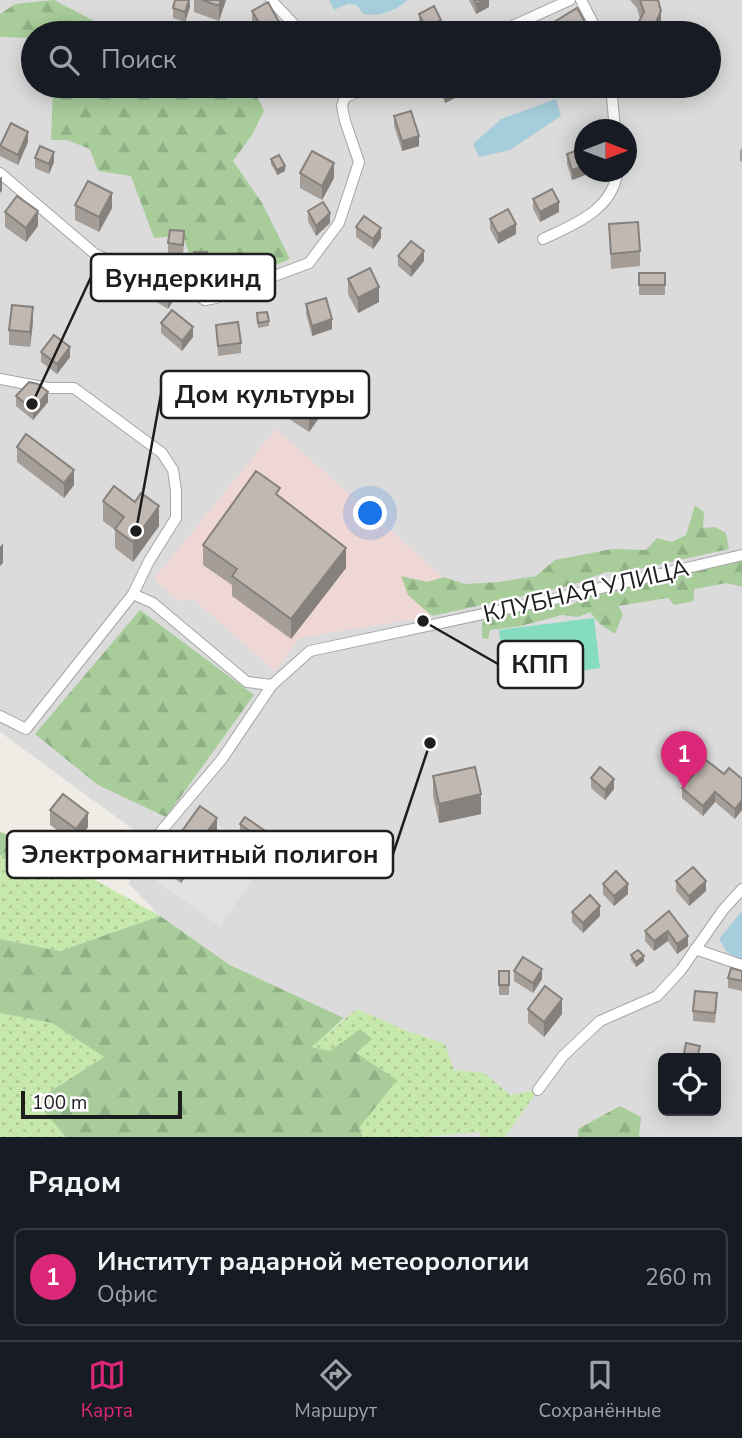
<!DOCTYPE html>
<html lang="ru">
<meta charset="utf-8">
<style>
body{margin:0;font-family:"Nunito Sans",sans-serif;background:#242831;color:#f1f3f6}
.controls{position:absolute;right:21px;bottom:21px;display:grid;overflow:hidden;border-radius:10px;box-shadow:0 4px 18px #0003}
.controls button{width:63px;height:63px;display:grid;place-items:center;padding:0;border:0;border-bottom:2px solid #363941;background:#171b24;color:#f1f3f6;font:35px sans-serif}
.compass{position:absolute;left:574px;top:119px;width:63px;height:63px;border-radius:50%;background:#171b24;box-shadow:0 4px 18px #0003;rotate:90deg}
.scale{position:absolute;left:21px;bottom:18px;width:161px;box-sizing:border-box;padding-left:7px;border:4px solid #1e1e1e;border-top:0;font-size:19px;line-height:24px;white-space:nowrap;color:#1e1e1e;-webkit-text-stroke:5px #fff;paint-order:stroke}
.you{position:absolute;left:371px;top:514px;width:24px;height:24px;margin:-18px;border:5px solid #fff;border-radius:50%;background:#1a73e8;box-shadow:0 0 0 10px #1a73e833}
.badge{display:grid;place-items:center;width:46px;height:46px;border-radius:50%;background:#db2777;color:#fff;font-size:23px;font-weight:700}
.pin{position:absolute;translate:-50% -58px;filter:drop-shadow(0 2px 4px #0008)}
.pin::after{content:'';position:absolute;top:37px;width:24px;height:21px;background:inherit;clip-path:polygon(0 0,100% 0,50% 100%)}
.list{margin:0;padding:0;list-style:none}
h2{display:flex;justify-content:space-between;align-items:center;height:91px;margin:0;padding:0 28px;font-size:30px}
h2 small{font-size:23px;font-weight:400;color:#9ea1a6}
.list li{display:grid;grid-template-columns:46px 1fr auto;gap:21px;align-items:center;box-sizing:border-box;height:98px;margin:0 14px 14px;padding:0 14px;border:2px solid #363941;border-radius:10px}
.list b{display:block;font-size:26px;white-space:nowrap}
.list p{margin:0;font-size:23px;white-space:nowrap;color:#9ea1a6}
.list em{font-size:23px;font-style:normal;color:#9ea1a6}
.icon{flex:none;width:38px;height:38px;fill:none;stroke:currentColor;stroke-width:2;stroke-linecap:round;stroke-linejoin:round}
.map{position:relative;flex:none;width:742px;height:1137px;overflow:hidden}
.search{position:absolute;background:#171b24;box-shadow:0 4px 18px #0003;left:21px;right:21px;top:21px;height:77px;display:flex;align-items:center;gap:18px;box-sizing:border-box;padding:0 24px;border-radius:38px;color:#9ea1a6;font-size:26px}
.sheet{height:203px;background:#171b24}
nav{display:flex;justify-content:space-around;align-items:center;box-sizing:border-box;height:98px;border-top:2px solid #363941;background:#171b24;font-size:19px;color:#9ea1a6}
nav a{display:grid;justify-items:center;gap:4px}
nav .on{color:#db2777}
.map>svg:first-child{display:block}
.residential{fill:#dcdbdb;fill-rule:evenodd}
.commercial{fill:#efd7d5}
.grass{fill:url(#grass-dots)}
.forest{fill:url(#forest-firs)}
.pitch{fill:#85dcbe}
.parking{fill:#e2e2e2}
.water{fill:#a6cddb}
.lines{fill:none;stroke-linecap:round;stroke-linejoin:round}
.minor-casing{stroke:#a5a5a5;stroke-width:12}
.minor{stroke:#fff;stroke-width:10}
.wall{fill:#a59e98}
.shaded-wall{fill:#86817c}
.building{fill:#c0b8b1;stroke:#86817c;stroke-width:2}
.labels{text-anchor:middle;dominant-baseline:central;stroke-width:5;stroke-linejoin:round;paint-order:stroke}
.street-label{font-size:24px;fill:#1e1e1e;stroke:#fff}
.leader{fill:none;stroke:#1e1e1e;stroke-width:2.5}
.callout-dot{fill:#1e1e1e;stroke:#fff;stroke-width:2.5}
.callout{fill:#fff;stroke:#1e1e1e;stroke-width:2.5}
.callout-label{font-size:26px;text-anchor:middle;font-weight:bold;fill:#1e1e1e}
</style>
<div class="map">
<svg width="742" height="1137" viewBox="0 0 742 1137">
<defs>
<pattern id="grass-dots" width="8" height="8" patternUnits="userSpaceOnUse" patternTransform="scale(1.75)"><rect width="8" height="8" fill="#c7e8ac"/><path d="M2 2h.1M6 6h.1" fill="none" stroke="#aac794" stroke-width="1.8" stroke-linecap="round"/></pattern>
<pattern id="forest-firs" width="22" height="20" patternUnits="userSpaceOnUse" patternTransform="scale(1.75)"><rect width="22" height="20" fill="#a8cd9b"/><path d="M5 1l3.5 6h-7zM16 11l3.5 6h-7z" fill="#90b085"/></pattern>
</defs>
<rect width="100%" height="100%" fill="#efece5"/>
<path class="residential" d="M0 0H742V1137H363L359 1128 397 1080 371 1040 343 1018 230 965 160 916 129 884 142 836 0 732ZM33 33H709V86H33ZM584 130H626V172H584ZM663 1058H716V1111H663Z"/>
<path class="commercial" d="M276 429 469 600 427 617 299 638 275 671 193 599 179 601 154 579Z"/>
<g class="grass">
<path d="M19 838 160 916 60 951 0 939V855L29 861Z"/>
<path d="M357 1009 400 1028 445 1044 454 1070 484 1073 510 1095 538 1090 505 1137H482L479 1132 426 1137H363L330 1051 311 1047Z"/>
<path d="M0 1013 52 1023 104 1057 35 1101 66 1137H0Z"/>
</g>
<g class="forest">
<path d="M54 0 117 33H33V38L0 37V14L15 4Z"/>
<path d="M53 86H252L264 111 252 135 233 161 262 203 290 259 218 289 207 281 209 254H189L183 235 154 238 131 176 98 171 90 149 67 140H51Z"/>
<path d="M695 505 704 512 703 528 715 527 726 533 729 549 625 572H606L572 585 432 616 408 595 401 576 427 582 444 577 465 584 499 582 536 576 555 560 612 549 646 550 657 538 672 542 686 535Z"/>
<path d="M742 558V587L727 583 694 589V601L674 605 668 598 618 606 623 614 615 634 600 624 590 612 578 617 562 615 521 626 490 630 488 639 482 638V622C511 615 542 597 572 605L586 596 710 568Z"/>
<path d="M140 610 254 695 166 817 98 785 35 734Z"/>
<path d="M0 832 19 838 30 862 0 855Z"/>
<path d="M160 916 230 965 344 1018 312 1047 330 1051 360 1029 372 1039 356 1053 397 1080 359 1128 363 1137H66L35 1101 104 1057 52 1023 0 1013V939L60 951Z"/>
<path d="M620 1106 641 1117 639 1137H578V1129Z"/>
</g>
<path class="pitch" d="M594 618 600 668 505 681 499 630Z"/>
<path class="parking" d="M205 816 237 836 245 827 274 847 220 926 157 882Z"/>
<g class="water">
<path d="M329 0H408C395 11 379 17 363 14L357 5 348 4 334 10Z"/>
<path d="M556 99 561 116 510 150 479 157 473 144 501 119Z"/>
<path d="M742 911V961L727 952 719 939Z"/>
</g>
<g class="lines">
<defs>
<g id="minor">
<path d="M271 0 302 33"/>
<path d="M581 0 598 33"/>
<path d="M497 33 570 0"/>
<path d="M334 86 345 97"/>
<path d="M611 86 615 130"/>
<path d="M0 173 95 254 134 272 172 280 205 300 216 298 309 263 339 223 359 162 345 121 342 106 345 97 372 86"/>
<path d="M543 239C573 225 613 210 617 172"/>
<path d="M0 379 48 388H74L162 453 173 470 176 490V518L149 561 133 594 26 729 0 716"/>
<path d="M133 594 153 603 247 682 272 685"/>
<path d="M137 868 157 836 222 759 272 685 310 651 558 598 742 555"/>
<path d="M695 949 742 965"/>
<path d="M538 1090 563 1056 600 1021 657 996 681 970 723 910 742 889"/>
</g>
</defs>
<use href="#minor" class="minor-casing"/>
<use href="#minor" class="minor"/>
</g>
<g class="wall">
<path d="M190 0V7L185 22 173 18V8Z"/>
<path d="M194 0H226L219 21 194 12Z"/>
<path d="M469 0H489V7L476 14Z"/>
<path d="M630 0H658L661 31 660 33H633L640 19 637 8Z"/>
<path d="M252 11 279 32 278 33H259L252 21Z"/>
<path d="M419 14 441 30 436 33H423L419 24Z"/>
<path d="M554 22 585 32 583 33H555Z"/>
<path d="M437 86H469V91L445 103Z"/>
<path d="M394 116 419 146 402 151 394 126Z"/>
<path d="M28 142 18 165 0 156V146Z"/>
<path d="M742 147V162L740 161V151Z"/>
<path d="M567 154 588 172V174L572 180 567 164Z"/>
<path d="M35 158 54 162 49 174 35 168Z"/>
<path d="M271 159 285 171 277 175 271 164Z"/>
<path d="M300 173 334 178 322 200 300 188Z"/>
<path d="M533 199 559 212 540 222 533 209Z"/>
<path d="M75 205 112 208 99 232 75 220Z"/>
<path d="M308 211 330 223 316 236 308 221Z"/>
<path d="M5 212 38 226 26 242 5 227Z"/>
<path d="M490 219 516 234 498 244 490 229Z"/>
<path d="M609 224 640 251V266L611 269Z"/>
<path d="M356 227 381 238 373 249 356 237Z"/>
<path d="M184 241 183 255 168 253V243Z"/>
<rect x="194" y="252" width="13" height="21"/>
<path d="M398 256 424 261 411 277 398 266Z"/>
<rect x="639" y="273" width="26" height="22"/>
<path d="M348 279 379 302 358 313 348 294Z"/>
<path d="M155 291 177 295 168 309 155 301Z"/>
<path d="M306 304 332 329 312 336 306 314Z"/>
<path d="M257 313 269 321V326L258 328Z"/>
<path d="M33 322 30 347 9 345V330Z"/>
<path d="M161 323 193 337 182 351 161 333Z"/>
<path d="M216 325 241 343V353L218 356Z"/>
<path d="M41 352 70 357 57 374 41 362Z"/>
<path d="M16 396 48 402 33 420 16 406Z"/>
<path d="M286 402 321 415 309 432 286 417Z"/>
<path d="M17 447 74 485 64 498 17 462Z"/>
<path d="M103 501 135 502 159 526 133 562 115 548V530L103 521Z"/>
<path d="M203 545 346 568 291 639 232 596V585L203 565Z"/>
<path d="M724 774 742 779V810L735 819 715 802 703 816 682 798V788Z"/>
<path d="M433 776 481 814 439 823 433 796Z"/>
<path d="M591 778 614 789 605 800 591 788Z"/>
<path d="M50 810 88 827 76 844 50 825Z"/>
<path d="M240 824 274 847 269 855 240 834Z"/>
<path d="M217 833 181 883 164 871V856Z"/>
<path d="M676 881 706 891 689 906 676 891Z"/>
<path d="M603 884 628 894 614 906 603 894Z"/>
<path d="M669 911 688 946 677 954 668 941 654 951 645 941V931Z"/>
<path d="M572 912 600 916 583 933 572 922Z"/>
<path d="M631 955 644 961 636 967 631 960Z"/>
<rect x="499" y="971" width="10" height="24"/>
<path d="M514 971 542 979 533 993 514 981Z"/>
<path d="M742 971V991L728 988V978Z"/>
<path d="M717 1003 715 1023 693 1021V1011Z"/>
<path d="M528 1009 562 1014 544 1037 528 1023Z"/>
</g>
<g class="shaded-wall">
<path d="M189 0 190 7 185 22V12Z"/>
<path d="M221 0H226L219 21V6Z"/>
<path d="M484 0H489V7L476 14V4Z"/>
<path d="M661 11V31L660 33H651Z"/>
<path d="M441 20V30L436 33H426V28Z"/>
<path d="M279 22V32L264 33V31Z"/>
<path d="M585 22V32L583 33H566Z"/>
<path d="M300 86H310L300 91Z"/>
<path d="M449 86H469V91L445 103V88Z"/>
<path d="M28 132V142L18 165V155Z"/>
<path d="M419 136V146L402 151V141Z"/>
<path d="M54 152V162L49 174V164Z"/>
<path d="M334 163V178L322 200V186Z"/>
<path d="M285 166V171L277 175V170Z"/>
<path d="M584 166V172H588V174L572 180V170Z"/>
<path d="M2 176V191L0 193V178Z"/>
<path d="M112 193V208L99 232V217Z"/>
<path d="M559 202V212L540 222V212Z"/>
<path d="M38 211V226L26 242V228Z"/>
<path d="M330 213V223L316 236V226Z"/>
<path d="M516 224V234L498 244V234Z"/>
<path d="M381 228V238L373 249V239Z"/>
<path d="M424 251V261L411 277V267Z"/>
<path d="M177 285V295L168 309V299Z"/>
<path d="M379 287V302L358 313V298Z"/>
<path d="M33 307V322L30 347V332Z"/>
<path d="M332 319V329L312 336V326Z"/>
<path d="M193 327V337L182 351V341Z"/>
<path d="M70 347V357L57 374V364Z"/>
<path d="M48 392V402L33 420V410Z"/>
<path d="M321 400V415L309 432V417Z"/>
<path d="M74 470V485L64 498V483Z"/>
<path d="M159 506V526L133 562V542Z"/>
<path d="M3 543V563L0 566V547Z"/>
<path d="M346 548V568L291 639V619Z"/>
<path d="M614 779V789L605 800V790Z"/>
<path d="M715 792V802L703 816V806Z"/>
<path d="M481 794V814L439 823V804Z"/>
<path d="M742 800V810L735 819V809Z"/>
<path d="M88 813V827L76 844V829Z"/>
<path d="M217 818V833L181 883V868Z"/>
<path d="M274 837V847L269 855V845Z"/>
<path d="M706 881V891L689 906V896Z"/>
<path d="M628 884V894L614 906V896Z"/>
<path d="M600 906V916L583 933V923Z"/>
<path d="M668 931V941L654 951V941Z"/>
<path d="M688 936V946L677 954V944Z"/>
<path d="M644 956V961L636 967V962Z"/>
<path d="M542 969V979L533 993V983Z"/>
<path d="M562 999V1014L544 1037V1022Z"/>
</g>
<g class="building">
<path d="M175 0H189L185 12 173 8Z"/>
<path d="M202 0H221L219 6Z"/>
<path d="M474 0H484L476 4Z"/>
<path d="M640 0H658L661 11 651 33H633L644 12Z"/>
<path d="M268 2 279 22 264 31 252 11Z"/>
<path d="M434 6 441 20 426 28 419 14Z"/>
<path d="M577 8 585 22 566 33H561L554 22Z"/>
<path d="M357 24 363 33H343V32Z"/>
<path d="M411 111 419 136 402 141 394 116Z"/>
<path d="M11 123 28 132 18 155 0 146Z"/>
<path d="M40 146 54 152 49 164 35 158Z"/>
<path d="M583 148 584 153V166L572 170 567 154Z"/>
<path d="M312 151 334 163 322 186 300 173Z"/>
<path d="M279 155 285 166 277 170 271 159Z"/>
<path d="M88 181 112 193 99 217 75 205Z"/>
<path d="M552 189 559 202 540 212 533 199Z"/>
<path d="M17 196 38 211 26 228 5 212Z"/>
<path d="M323 202 330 213 316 226 308 211Z"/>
<path d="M508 209 516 224 498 234 490 219Z"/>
<path d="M364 216 381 228 373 239 356 227Z"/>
<path d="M638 222 640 251 611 254 609 224Z"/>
<path d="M170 230 184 231 183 245 168 243Z"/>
<path d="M411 241 424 251 411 267 398 256Z"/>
<rect x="194" y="252" width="13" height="11"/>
<path d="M370 268 379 287 358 298 348 279Z"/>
<rect x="639" y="273" width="26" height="12"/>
<path d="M326 298 332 319 312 326 306 304Z"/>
<path d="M12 305 33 307 30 332 9 330Z"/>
<path d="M172 310 193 327 182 341 161 323Z"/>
<path d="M267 312 269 321 258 323 257 313Z"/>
<path d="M238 322 241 343 218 346 216 325Z"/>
<path d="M54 335 70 347 57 364 41 352Z"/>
<path d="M29 382 38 384 48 392 33 410 16 396Z"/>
<path d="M26 434 74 470 64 483 17 447Z"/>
<path d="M256 471 280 488 276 494 346 548 291 619 232 576 237 569 203 545Z"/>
<path d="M114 486 135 502 141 493 159 506 133 542 115 529 124 517 103 501Z"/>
<path d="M706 760 724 774 729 768 742 779V800L735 809 715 792 703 806 682 788Z"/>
<path d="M475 767 481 794 439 804 433 776Z"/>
<path d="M600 767 614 779 605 790 591 778Z"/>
<path d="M63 794 88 813 76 829 50 810Z"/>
<path d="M200 806 217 818 181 868 164 856Z"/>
<path d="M245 817 274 837 269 845 240 824Z"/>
<path d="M693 867 706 881 689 896 676 881Z"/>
<path d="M616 871 628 884 614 896 603 884Z"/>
<path d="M590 895 600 906 583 923 572 912Z"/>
<path d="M669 911 688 936 677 944 668 931 654 941 645 931Z"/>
<path d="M638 950 644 956 636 962 631 955Z"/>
<path d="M523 957 542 969 533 983 514 971Z"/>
<path d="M731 968 742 971V981L728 978Z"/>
<rect x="499" y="971" width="10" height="14"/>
<path d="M545 986 562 999 544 1022 528 1009Z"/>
<path d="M695 991 717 993 715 1013 693 1011Z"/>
<path d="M686 1043 700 1046 697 1058H683Z"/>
</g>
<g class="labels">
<g class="street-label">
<text transform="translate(586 591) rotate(-13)">КЛУБНАЯ УЛИЦА</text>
</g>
</g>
<path class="leader" d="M32 404L91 277M136 531L161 394M423 621L498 664M430 743L393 854"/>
<g class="callout-dot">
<circle cx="32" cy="404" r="7"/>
<circle cx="136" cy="531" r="7"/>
<circle cx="423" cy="621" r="7"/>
<circle cx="430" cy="743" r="7"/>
</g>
<g class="callout">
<rect x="91" y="254" width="184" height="47" rx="7"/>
<rect x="161" y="371" width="208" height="47" rx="7"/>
<rect x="498" y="641" width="85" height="47" rx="7"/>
<rect x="7" y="831" width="386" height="47" rx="7"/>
</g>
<g class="callout-label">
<text x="183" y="287">Вундеркинд</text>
<text x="265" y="403">Дом культуры</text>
<text x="540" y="673">КПП</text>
<text x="200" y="863">Электромагнитный полигон</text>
</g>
</svg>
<div class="controls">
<button><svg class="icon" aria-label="locate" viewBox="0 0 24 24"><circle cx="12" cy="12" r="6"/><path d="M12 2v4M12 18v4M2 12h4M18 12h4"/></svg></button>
</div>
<svg class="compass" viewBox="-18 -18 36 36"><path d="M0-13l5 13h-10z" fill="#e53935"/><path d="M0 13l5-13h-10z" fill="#9ea1a6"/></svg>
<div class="scale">100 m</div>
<div class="you"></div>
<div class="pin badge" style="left:684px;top:789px">1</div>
<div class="search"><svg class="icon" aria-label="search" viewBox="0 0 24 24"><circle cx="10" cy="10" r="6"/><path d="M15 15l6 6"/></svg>Поиск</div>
</div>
<section class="sheet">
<h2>Рядом<small></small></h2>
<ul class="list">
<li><span class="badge">1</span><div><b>Институт радарной метеорологии</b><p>Офис</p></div><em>260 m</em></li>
</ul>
</section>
<nav>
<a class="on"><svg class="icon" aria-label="map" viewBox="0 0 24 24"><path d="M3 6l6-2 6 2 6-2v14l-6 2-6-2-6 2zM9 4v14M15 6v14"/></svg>Карта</a>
<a><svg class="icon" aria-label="directions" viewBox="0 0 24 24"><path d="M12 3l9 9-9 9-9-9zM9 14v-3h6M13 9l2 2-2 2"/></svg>Маршрут</a>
<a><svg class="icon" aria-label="saved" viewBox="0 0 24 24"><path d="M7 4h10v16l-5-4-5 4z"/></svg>Сохранённые</a>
</nav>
